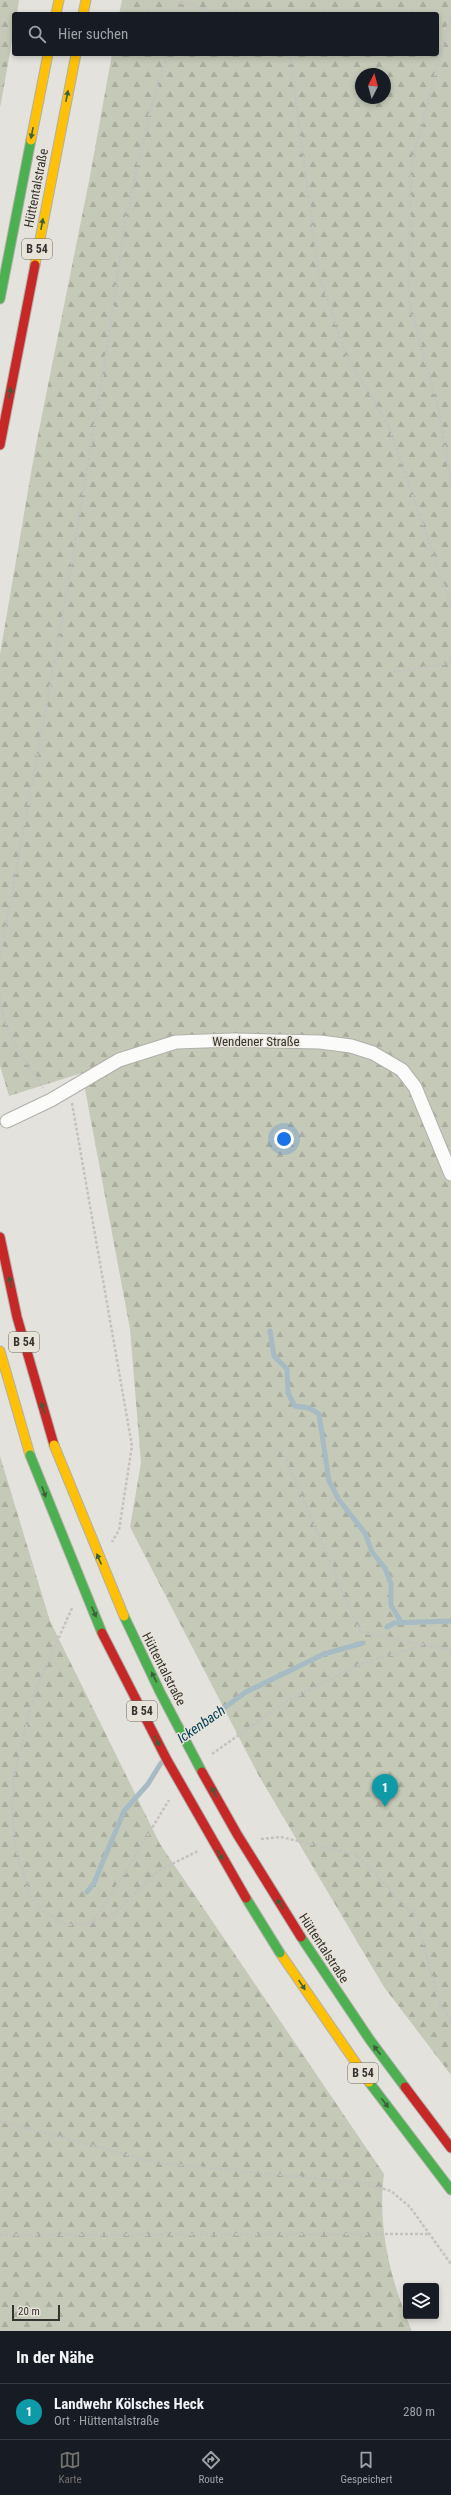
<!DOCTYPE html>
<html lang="de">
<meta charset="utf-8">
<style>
body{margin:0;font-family:"Roboto Condensed",sans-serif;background:#242831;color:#f1f3f6}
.controls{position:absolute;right:12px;bottom:12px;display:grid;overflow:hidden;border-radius:4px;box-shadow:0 2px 6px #0003}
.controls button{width:36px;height:36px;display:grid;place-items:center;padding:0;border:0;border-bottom:1px solid #363941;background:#171b24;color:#f1f3f6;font:20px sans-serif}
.compass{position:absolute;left:355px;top:68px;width:36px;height:36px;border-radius:50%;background:#171b24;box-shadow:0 2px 6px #0003;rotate:6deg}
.scale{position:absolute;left:12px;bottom:10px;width:48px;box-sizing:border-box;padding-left:4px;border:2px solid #353430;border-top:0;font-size:11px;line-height:14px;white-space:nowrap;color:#353430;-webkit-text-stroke:3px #e8e3d9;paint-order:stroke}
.you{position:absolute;left:284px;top:1139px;width:14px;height:14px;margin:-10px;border:3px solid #fff;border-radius:50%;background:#1a73e8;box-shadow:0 0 0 6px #1a73e833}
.badge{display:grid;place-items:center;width:26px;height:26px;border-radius:50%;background:#72716c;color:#fff;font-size:13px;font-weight:700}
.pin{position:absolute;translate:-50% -33px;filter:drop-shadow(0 1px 2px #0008)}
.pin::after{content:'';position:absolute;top:21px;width:14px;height:12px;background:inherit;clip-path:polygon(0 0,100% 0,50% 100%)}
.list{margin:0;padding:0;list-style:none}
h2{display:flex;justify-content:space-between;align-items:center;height:52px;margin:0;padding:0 16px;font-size:17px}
h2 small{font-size:13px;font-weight:400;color:#9ea1a6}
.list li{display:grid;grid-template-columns:26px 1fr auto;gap:12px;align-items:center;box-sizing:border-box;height:56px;padding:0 16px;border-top:1px solid #363941}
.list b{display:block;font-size:15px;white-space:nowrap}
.list p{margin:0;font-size:13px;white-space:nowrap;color:#9ea1a6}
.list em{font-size:13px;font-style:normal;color:#9ea1a6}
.icon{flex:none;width:22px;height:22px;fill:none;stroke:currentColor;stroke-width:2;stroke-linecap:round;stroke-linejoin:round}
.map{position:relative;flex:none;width:451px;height:2331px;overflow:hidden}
.search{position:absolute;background:#171b24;box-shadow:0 2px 6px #0003;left:12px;right:12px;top:12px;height:44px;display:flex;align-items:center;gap:10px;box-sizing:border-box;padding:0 14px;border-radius:4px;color:#9ea1a6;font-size:15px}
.sheet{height:108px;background:#171b24}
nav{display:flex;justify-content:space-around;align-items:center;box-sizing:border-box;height:56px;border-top:1px solid #363941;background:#171b24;font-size:11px;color:#9ea1a6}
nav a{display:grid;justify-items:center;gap:2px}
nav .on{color:#72716c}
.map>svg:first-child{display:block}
.forest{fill:url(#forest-firs);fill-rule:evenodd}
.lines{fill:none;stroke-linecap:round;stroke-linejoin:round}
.stream{stroke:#a6bbc4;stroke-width:5}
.street-casing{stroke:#b0afaa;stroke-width:15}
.fast-casing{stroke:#b0afaa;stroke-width:11}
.slow-casing{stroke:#b0afaa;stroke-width:11}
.jam-casing{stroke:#b0afaa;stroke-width:11}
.path{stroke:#c4c3c0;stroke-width:2.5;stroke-dasharray:3 2;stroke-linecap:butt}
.street{stroke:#fbfbfa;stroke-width:13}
.fast{stroke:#4caf50;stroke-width:9}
.slow{stroke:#ffc107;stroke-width:9}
.jam{stroke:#c62828;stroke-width:9}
.fast-bridge-casing{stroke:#b0afaa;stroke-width:11;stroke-linecap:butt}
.slow-bridge-casing{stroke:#b0afaa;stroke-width:11;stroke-linecap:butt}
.jam-bridge-casing{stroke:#b0afaa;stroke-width:11;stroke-linecap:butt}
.fast-bridge{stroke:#4caf50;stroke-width:9}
.slow-bridge{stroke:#ffc107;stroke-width:9}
.jam-bridge{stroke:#c62828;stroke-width:9}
.oneway{fill:#3d5f3b}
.labels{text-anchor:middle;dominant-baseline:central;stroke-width:3;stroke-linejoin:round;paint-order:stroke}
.shield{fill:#e8e3d9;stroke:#6b6863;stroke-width:1}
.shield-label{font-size:12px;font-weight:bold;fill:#353430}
.street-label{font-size:13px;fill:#353430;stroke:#e8e3d9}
.water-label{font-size:14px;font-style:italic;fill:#024159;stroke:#e8e3d9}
</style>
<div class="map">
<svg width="451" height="2331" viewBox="0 0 451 2331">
<defs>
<pattern id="forest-firs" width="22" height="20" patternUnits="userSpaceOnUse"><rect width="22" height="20" fill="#c5c9b7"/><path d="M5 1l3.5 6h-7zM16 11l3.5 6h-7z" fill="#aaad9e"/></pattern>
</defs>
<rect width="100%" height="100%" fill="#e4e2dc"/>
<g class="forest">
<path d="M0 0H19L17 14H14V30L0 108Z"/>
<path d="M122 0H451V2075L384 1987 259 1776 130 1527 141 1463 130 1329 82 1073 9 1096 0 1066V654L35 450 90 176 112 54H437V14H119ZM361 74H385V98H361Z"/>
<path d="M0 1456 50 1621 160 1844 384 2174C377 2227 391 2282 412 2331H0Z"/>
</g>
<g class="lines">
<g class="stream">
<path d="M270 1331 274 1356 287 1369 288 1393 295 1406 309 1408 319 1414 329 1481 339 1500 365 1533 372 1552 385 1568 391 1584V1605L401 1622"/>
<path d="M387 1627 394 1623 451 1621"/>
<path d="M188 1734 246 1692 324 1654 363 1643"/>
<path d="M87 1892 94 1883 124 1811 148 1784 161 1763"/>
</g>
<defs>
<path id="street" d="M7 1121 51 1100 119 1060 176 1042 234 1040 320 1042 351 1046 373 1053 402 1070 415 1087 451 1174"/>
<g id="fast">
<path d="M0 299 31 140"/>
<path d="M301 1937 370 2040 405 2087"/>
<path d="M369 2082 451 2190"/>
</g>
<g id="slow">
<path d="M56 14 59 0"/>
<path d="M83 14 86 0"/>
<path d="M31 140 48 54"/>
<path d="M35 265 76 54"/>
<path d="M0 1351 30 1455"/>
<path d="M280 1953 369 2082"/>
</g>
<g id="jam">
<path d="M0 445 35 265"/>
<path d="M0 1237 17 1317 54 1445"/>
<path d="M405 2087 451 2148"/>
</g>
</defs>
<use href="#street" class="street-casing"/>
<use href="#fast" class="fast-casing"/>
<use href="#slow" class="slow-casing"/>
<use href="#jam" class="jam-casing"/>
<g class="path">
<path d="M182 1 217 14"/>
<path d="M178 14 182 1"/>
<path d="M451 15 411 165 409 301 439 412 451 482"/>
<path d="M285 54 290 58 319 273 345 353 388 424 451 606"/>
<path d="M393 672 451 663"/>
<path d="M0 958 60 632 105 362 125 222 149 115 167 54"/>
<path d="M0 993C1 1029 24 1059 43 1088"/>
<path d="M72 1103 132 1446 119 1530 112 1542"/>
<path d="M282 1450 360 1632 451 1650"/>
<path d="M72 1608 35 1691 14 1776 12 1817 16 1850 30 1896 44 1912 68 1925 90 1924 114 1914 158 1871 198 1851"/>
<path d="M212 1754 287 1701 363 1663 421 1646"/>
<path d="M261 1839 281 1837 357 1855 416 1917 440 2005 451 2019"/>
<path d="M90 1924 109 1899 169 1800"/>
<path d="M0 2121 158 2163 363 2183 391 2191 410 2207 451 2264"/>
<path d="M0 2235 430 2234"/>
</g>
<use href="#street" class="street"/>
<use href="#fast" class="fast"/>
<use href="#slow" class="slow"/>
<use href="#jam" class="jam"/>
<defs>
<g id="fast-bridge">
<path d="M30 1455 102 1633"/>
<path d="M124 1616 160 1692 202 1772"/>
<path d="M246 1898 280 1953"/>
</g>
<path id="slow-bridge" d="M54 1445 124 1616"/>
<g id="jam-bridge">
<path d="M102 1633 167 1760 246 1898"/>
<path d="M202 1772 237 1834 301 1937"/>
</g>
</defs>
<use href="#fast-bridge" class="fast-bridge-casing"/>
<use href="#slow-bridge" class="slow-bridge-casing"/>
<use href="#jam-bridge" class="jam-bridge-casing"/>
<use href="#fast-bridge" class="fast-bridge"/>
<use href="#slow-bridge" class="slow-bridge"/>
<use href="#jam-bridge" class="jam-bridge"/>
</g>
<defs><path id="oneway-solid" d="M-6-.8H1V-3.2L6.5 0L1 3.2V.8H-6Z"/></defs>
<g class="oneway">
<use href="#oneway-solid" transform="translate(67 96) rotate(-79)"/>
<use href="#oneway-solid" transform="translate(32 133) rotate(101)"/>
<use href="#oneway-solid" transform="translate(42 224) rotate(-79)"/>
<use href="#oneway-solid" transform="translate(10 393) rotate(-79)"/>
<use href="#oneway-solid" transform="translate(10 1282) rotate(-102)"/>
<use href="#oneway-solid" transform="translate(43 1408) rotate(-106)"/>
<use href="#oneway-solid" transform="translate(44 1492) rotate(70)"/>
<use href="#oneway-solid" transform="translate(99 1559) rotate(-114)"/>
<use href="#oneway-solid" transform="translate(94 1612) rotate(66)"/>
<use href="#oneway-solid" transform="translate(154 1677) rotate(-117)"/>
<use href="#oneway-solid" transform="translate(157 1741) rotate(62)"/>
<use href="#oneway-solid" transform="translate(214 1792) rotate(-118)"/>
<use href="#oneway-solid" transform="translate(220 1855) rotate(59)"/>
<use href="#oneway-solid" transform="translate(280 1904) rotate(-122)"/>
<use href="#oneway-solid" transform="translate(302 1985) rotate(56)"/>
<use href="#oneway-solid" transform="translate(377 2050) rotate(-127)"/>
<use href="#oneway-solid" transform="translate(385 2103) rotate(53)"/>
</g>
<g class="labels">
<g class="shield">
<rect x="22" y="239" width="30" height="20" rx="3"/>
<rect x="9" y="1332" width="30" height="20" rx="3"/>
<rect x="127" y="1701" width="30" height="20" rx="3"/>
<rect x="348" y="2063" width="30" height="20" rx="3"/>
</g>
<g class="shield-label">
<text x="37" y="249">B 54</text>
<text x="24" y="1342">B 54</text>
<text x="142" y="1711">B 54</text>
<text x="363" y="2073">B 54</text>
</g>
<g class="street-label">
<text transform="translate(36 188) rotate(-79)">Hüttentalstraße</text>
<text x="256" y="1041">Wendener Straße</text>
<text transform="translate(164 1669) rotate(63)">Hüttentalstraße</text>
<text transform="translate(324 1948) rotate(57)">Hüttentalstraße</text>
</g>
<g class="water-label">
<text transform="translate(201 1724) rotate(-35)">Ickenbach</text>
</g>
</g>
</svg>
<div class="controls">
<button><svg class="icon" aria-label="layers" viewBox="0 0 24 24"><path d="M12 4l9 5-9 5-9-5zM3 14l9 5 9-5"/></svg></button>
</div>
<svg class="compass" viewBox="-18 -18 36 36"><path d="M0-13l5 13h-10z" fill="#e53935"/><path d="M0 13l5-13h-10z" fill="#9ea1a6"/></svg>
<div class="scale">20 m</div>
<div class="you"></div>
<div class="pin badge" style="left:385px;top:1807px;background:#0f9aa8">1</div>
<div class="search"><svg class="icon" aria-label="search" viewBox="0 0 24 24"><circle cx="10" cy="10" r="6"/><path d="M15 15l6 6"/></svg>Hier suchen</div>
</div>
<section class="sheet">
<h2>In der Nähe<small></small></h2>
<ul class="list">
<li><span class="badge" style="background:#0f9aa8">1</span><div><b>Landwehr Kölsches Heck</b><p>Ort · Hüttentalstraße</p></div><em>280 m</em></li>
</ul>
</section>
<nav>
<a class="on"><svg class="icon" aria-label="map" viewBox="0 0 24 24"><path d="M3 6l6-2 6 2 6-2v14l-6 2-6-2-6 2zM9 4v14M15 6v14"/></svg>Karte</a>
<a><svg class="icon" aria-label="directions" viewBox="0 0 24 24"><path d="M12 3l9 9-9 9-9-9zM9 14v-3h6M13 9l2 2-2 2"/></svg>Route</a>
<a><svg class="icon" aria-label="saved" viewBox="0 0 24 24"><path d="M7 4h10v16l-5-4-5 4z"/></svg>Gespeichert</a>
</nav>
